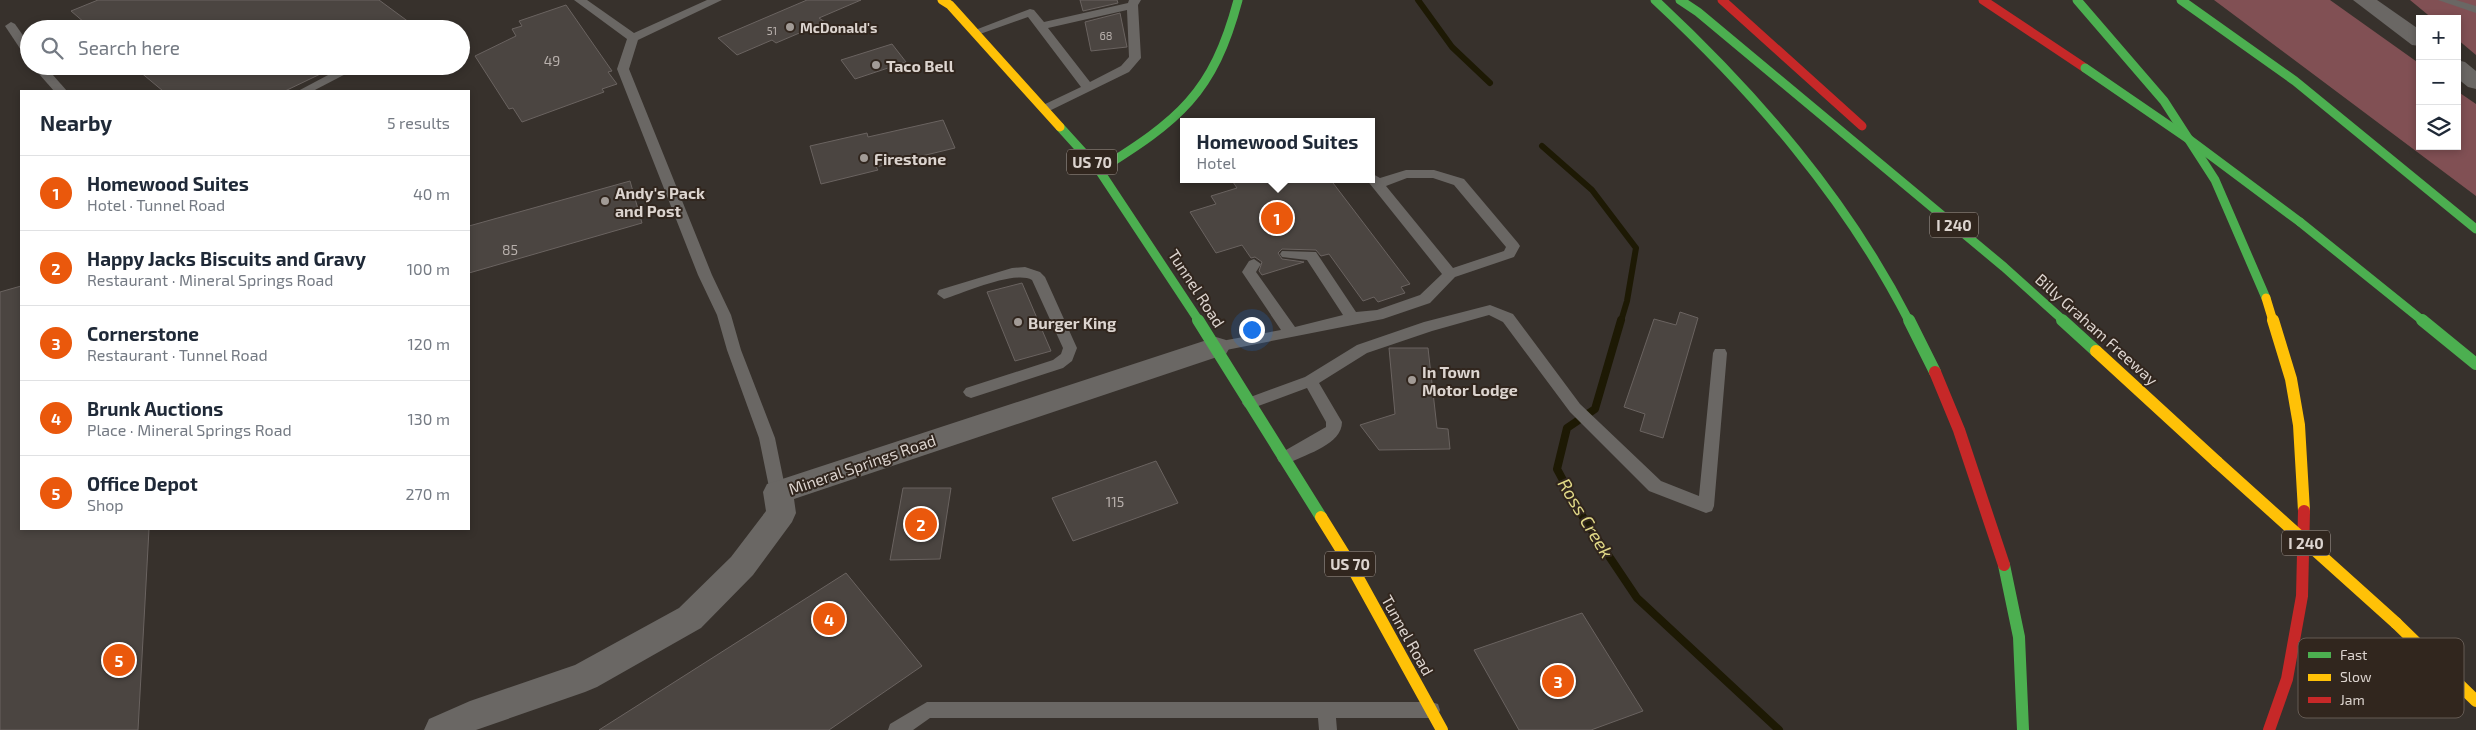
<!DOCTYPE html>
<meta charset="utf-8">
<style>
body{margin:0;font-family:"Exo 2",sans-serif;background:#f6f6f7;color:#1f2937}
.controls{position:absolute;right:15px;top:15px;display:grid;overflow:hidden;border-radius:0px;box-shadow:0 2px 8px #0003}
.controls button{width:45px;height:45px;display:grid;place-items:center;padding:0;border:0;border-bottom:1px solid #e0e1e3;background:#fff;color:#1f2937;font:25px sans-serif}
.you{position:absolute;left:1251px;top:329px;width:18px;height:18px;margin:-12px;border:4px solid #fff;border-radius:50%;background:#1a73e8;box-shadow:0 0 0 8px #1a73e833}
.badge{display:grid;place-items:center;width:32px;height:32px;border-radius:50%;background:#ea580c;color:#fff;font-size:16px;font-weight:700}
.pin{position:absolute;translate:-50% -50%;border:2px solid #fff;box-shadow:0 1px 5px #0006}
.popup{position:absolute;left:1180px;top:118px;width:195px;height:65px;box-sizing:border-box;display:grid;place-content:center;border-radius:0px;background:#fff;filter:drop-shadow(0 1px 4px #0005);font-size:16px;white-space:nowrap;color:#747a83}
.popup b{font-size:19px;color:#1f2937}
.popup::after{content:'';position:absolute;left:50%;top:100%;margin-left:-10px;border:10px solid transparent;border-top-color:#fff}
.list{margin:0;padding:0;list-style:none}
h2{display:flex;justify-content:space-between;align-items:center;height:65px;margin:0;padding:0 20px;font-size:21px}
h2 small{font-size:16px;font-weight:400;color:#747a83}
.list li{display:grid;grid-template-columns:32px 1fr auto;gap:15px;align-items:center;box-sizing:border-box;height:75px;padding:0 20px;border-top:1px solid #e0e1e3}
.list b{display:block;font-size:19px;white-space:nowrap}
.list p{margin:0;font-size:16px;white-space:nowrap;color:#747a83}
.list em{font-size:16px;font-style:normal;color:#747a83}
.icon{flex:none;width:28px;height:28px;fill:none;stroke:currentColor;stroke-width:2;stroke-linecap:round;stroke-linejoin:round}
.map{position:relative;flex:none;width:2476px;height:730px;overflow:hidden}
.search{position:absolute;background:#fff;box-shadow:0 2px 8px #0003;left:20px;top:20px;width:450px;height:55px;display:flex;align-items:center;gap:12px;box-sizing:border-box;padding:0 18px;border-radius:28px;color:#747a83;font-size:19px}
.panel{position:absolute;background:#fff;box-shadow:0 2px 8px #0003;left:20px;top:90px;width:450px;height:440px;border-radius:0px}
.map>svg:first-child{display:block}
.forest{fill:#815054}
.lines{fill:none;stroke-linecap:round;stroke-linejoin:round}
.stream-far1{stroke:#1d1904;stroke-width:6}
.stream{stroke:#1d1904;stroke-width:8}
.building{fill:#4b4541;stroke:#6a6360}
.lane{fill:#6a6764;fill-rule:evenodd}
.street{fill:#6a6764;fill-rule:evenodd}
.fast-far1{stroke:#4caf50;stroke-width:9}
.fast{stroke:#4caf50;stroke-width:12}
.slow-far1{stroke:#ffc107;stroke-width:9}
.slow{stroke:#ffc107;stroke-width:12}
.jam-far1{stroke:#c62828;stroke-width:9}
.jam{stroke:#c62828;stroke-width:12}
.fast-bridge{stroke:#4caf50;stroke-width:9}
.slow-bridge{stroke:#ffc107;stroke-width:12}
.poi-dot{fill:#a29b96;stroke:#31261e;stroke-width:2}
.labels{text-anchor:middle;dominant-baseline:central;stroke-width:4;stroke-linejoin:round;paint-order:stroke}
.far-number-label{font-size:11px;fill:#b8b0ac}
.far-poi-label{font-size:14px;font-weight:bold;fill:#dcd4cf;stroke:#31261e;text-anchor:start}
.number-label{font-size:14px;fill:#b8b0ac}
.shield{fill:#31261e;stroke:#a9a09a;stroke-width:1}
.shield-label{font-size:15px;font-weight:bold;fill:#dcd4cf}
.poi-label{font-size:16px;font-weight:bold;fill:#dcd4cf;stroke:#31261e;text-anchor:start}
.street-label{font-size:16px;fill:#dcd4cf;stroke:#31261e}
.water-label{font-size:18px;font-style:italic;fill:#e1d987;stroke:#31261e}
.key{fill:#31261e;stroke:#645a53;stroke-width:1}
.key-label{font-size:14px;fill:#dcd4cf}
</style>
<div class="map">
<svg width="2476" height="730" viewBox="0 0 2476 730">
<rect width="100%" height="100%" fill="#37312c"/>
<g class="forest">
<path d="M2214 0H2330L2420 64V146H2457V91L2476 104V196Z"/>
<path d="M2410 0H2476V55L2457 39V19H2433Z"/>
</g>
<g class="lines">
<g class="stream-far1">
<path d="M1418 0 1452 47 1490 83"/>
<path d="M1542 146 1592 190 1636 248 1627 301 1621 321"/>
</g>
<path class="stream" d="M1621 320 1595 409 1567 428 1557 469 1584 519 1637 598 1779 730"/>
</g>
<g class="building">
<path d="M98 0H379L417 28 92 29 71 11Z"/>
<path d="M807 0H861L819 18 825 22 776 43 772 40 737 55 718 38Z"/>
<path d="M1080 0H1117L1118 3 1083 11Z"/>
<path d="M566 5 612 71 608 72 617 84 602 89 604 92 522 122 513 108 509 109 475 56 516 36 512 29 522 26 519 21Z"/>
<path d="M1120 13 1127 47 1091 51 1085 22Z"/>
<path d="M892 44 906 62 855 79 841 60Z"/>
<path d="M133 66H337L285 91H163Z"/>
<path d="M943 120 955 148 876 167 878 170 821 184 810 146 867 133 868 137Z"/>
<path d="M1231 179H1330L1410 284 1401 287 1405 293 1378 302 1374 297 1363 301 1329 254 1321 256 1316 250 1282 249 1278 253 1282 259 1304 262 1262 275 1259 271 1262 262 1255 257 1251 258 1242 245 1216 253 1190 212 1216 204 1211 196 1237 188Z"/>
<path d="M630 181 642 223 469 273V226Z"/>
<path d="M1022 283 1051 351 1015 361 987 292Z"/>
<path d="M21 286V529H149L138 730H0V292Z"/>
<path d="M1680 312 1698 318 1663 438 1640 431 1645 414 1624 407 1654 319 1676 325Z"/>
<path d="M1389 348H1428L1437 428 1448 429 1450 449 1379 450 1360 425 1395 414Z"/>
<path d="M1156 461 1178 503 1073 541 1052 498Z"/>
<path d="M903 488H951L940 559 890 560Z"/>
<path d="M846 573 922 666 829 730H599Z"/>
<path d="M1582 613 1643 711 1591 730H1519L1474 650Z"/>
</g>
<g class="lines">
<g class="lane">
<path d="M574 0H587L634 33 707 0H722L638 40 629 69 712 275 731 315 741 350 775 438 786 492 784 497 778 499 772 497 770 492 759 438 727 350 717 315 698 275 617 69 627 39Z"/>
<path d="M1129 0H1141L1138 5 1141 58 1129 72 1045 113 1039 109 1041 106 1081 87 1028 17 980 34 976 36 970 32 1030 9 1034 10 1044 22 1128 3ZM1127 10 1129 57 1121 66 1090 82 1048 28Z"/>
<path d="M2438 0H2456L2476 6V13Z"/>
<path d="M11 22 15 24 29 44V57L25 56 5 26Z"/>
<path d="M440 22 444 23V27L426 29Z"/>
<path d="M32 66H45L67 91H54Z"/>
<path d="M345 66H361L313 91H298Z"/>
<path d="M1406 170H1434L1464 179 1518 243 1520 246 1514 257 1455 277 1430 303 1383 319 1216 352 1211 351 1209 347 1211 343 1216 342 1281 330 1242 272 1249 261 1254 259 1261 264 1256 272 1295 327 1343 315 1307 260 1282 257 1280 254 1282 251 1316 252 1356 312 1377 310 1420 295 1442 274 1366 179H1371V173L1380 178ZM1407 178H1433L1454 185 1506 247 1504 251 1453 268 1386 186Z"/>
<path d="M1025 267 1040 272 1045 277 1077 348 1072 361 1063 368 971 398 966 396 963 392 966 388 1053 360 1061 354 1063 348 1032 280C1015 270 964 293 944 299L937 294 939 290 1012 268Z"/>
<path d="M1490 305 1513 314 1580 404 1661 481 1699 496 1713 353 1715 349H1725L1727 353 1714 506 1712 511 1706 513 1649 491 1570 412 1503 322 1489 315 1432 331 1367 353 1319 383 1342 422C1342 444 1307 454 1291 462L1285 464 1279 462 1277 458 1279 454 1326 427V422L1307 388 1250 409 1245 407 1242 403 1245 399 1305 377 1357 345 1424 322Z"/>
<path d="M927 702H1431L1438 704 1440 710 1438 716 1431 718H1336L1337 730H1319L1318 718H930L913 730H888L890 724Z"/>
</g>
<g class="street">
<path d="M2353 0H2377L2420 30V46L2412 45Z"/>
<path d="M2457 60 2465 62 2476 71V89L2468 87 2457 78Z"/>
<path d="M1216 337 1226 340 1230 347 1226 354 794 499 796 513 792 522 753 575 701 628 597 687 585 692 476 730H424L429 719 470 701 575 665 679 608 731 557 766 511 763 492 767 484Z"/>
</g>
<g class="fast-far1">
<path d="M1655 0C1756 94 1846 198 1909 321"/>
<path d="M1680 0 1698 12 2004 267 2064 321"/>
<path d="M2077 0 2164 101 2215 180 2266 298"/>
<path d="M2181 0 2295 81 2476 229"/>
<path d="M1060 127 1099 170 1199 321"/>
<path d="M1099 170C1179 120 1213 94 1238 0"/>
<path d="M2300 222 2423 321"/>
</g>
<g class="fast">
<path d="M1198 320 1321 517"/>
<path d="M1909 320 1935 372"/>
<path d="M2062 320 2096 351"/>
<path d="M2422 320 2476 364"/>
<path d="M2004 565 2019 637 2023 730"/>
</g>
<g class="slow-far1">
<path d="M942 0 950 5 1060 127"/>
<path d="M2266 298 2273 321"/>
</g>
<g class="slow">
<path d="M2273 320 2291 379 2299 425 2304 511"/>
<path d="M2096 351 2217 462"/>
<path d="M1321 517 1352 567 1442 730"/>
<path d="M2396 623 2476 701"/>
</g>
<g class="jam-far1">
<path d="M1722 0 1862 126"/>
<path d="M1983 0 2085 68"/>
</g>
<g class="jam">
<path d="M1935 372 1959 430 2004 565"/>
<path d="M2269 730 2287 679 2302 596 2304 511"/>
</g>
<path class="fast-bridge" d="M2085 68 2190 140 2300 222"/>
<path class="slow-bridge" d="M2217 462 2396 623"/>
</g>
<g class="poi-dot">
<circle cx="790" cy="27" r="5"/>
<circle cx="876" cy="65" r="5"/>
<circle cx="864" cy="158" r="5"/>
<circle cx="605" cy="201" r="5"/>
<circle cx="1018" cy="322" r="5"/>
<circle cx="1412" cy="380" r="5"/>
</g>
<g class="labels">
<g class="far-number-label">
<text x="772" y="30">51</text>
<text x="1106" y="35">68</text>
</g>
<g class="far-poi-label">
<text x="800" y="27">McDonald's</text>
</g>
<g class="number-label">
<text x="552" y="60">49</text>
<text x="510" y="249">85</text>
<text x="1115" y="501">115</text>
</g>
<g class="shield">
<rect x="1067" y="149.5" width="50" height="25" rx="4"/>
<rect x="1930" y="212.5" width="48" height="25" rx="4"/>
<rect x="2282" y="530.5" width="48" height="25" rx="4"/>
<rect x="1325" y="551.5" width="50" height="25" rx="4"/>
</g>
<g class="shield-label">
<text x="1092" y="162">US 70</text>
<text x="1954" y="225">I 240</text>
<text x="2306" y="543">I 240</text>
<text x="1350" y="564">US 70</text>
</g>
<g class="poi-label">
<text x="886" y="65">Taco Bell</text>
<text x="874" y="158">Firestone</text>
<text x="615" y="192">Andy's Pack<tspan x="615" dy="18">and Post</tspan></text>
<text x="1028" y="322">Burger King</text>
<text x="1422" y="371">In Town<tspan x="1422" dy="18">Motor Lodge</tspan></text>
</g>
<g class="street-label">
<text transform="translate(1197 288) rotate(57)">Tunnel Road</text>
<text transform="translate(2097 329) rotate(42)">Billy Graham Freeway</text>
<text transform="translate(862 464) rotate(-19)">Mineral Springs Road</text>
<text transform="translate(1408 635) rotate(61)">Tunnel Road</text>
</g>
<g class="water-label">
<text transform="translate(1586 518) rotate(59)">Ross Creek</text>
</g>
</g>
<rect x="2298" y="638" width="166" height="80" rx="8" class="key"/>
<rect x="2308" y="652" width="23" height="6" fill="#4caf50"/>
<rect x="2308" y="674" width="23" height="7" fill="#ffc107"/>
<rect x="2308" y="697" width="23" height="6" fill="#c62828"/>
<g class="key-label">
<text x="2340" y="660">Fast</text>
<text x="2340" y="682">Slow</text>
<text x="2340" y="705">Jam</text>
</g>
</svg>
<div class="controls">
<button>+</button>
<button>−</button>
<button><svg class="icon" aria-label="layers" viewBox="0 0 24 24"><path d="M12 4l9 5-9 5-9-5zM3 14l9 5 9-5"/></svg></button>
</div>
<div class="you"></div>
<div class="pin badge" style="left:1277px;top:218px">1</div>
<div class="popup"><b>Homewood Suites</b>Hotel</div>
<div class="pin badge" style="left:921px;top:524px">2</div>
<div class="pin badge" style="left:1558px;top:681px">3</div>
<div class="pin badge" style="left:829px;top:619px">4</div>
<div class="pin badge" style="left:119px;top:660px">5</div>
<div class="search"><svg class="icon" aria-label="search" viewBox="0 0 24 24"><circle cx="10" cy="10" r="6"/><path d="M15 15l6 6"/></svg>Search here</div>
<section class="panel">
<h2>Nearby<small>5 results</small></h2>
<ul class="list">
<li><span class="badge">1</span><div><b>Homewood Suites</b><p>Hotel · Tunnel Road</p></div><em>40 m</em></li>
<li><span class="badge">2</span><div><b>Happy Jacks Biscuits and Gravy</b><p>Restaurant · Mineral Springs Road</p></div><em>100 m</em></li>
<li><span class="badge">3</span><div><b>Cornerstone</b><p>Restaurant · Tunnel Road</p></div><em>120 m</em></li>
<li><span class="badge">4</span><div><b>Brunk Auctions</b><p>Place · Mineral Springs Road</p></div><em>130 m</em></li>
<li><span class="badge">5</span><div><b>Office Depot</b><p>Shop</p></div><em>270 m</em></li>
</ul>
</section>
</div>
